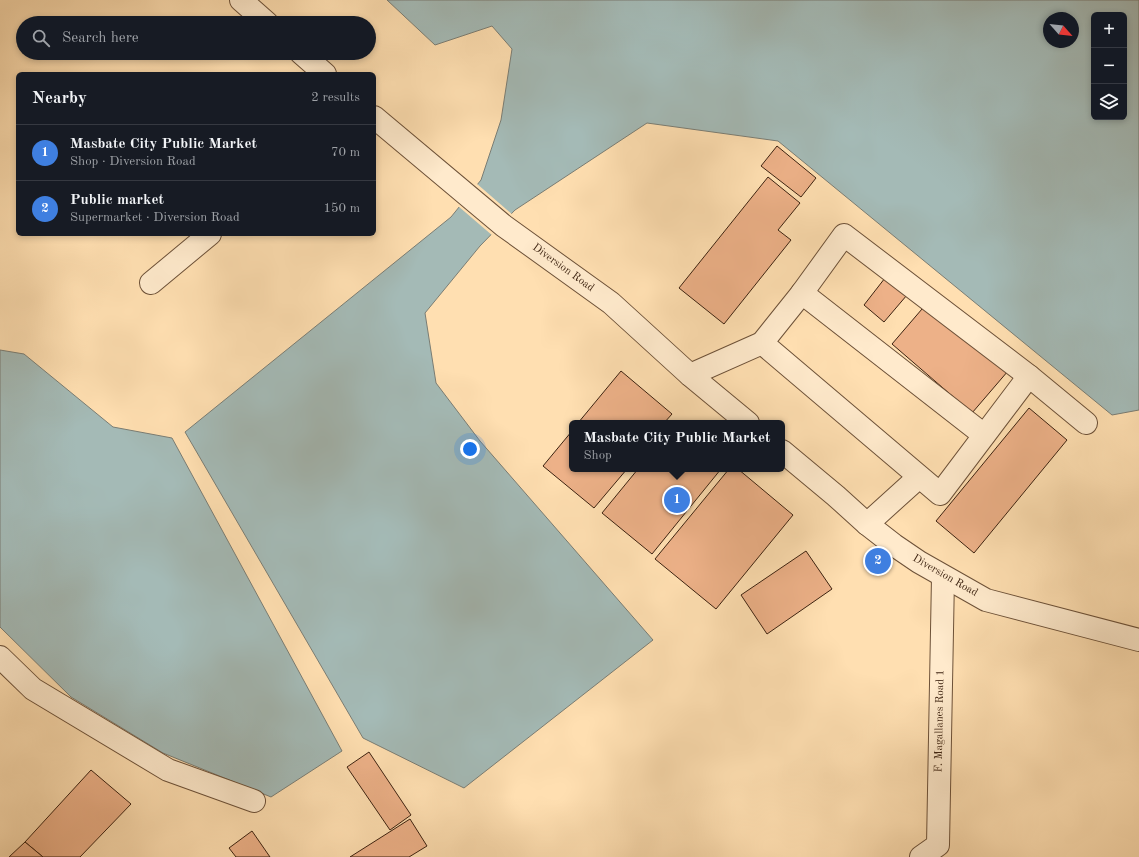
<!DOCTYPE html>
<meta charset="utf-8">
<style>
body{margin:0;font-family:"Old Standard TT",serif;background:#242831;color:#f1f3f6}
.controls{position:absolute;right:12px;top:12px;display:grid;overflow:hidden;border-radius:6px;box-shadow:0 2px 6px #0003}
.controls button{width:36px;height:36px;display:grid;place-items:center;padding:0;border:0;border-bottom:1px solid #363941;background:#171b24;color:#f1f3f6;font:20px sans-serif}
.compass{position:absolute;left:1043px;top:12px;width:36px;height:36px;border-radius:50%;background:#171b24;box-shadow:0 2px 6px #0003;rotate:117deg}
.you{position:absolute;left:470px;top:449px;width:14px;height:14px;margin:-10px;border:3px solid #fff;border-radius:50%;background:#1a73e8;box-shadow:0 0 0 6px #1a73e833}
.badge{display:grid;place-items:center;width:26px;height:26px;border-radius:50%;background:#7c3aed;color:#fff;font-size:13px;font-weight:700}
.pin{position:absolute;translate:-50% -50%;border:2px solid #fff;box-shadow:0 1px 4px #0006}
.popup{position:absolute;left:569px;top:420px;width:216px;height:52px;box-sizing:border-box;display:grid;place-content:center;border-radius:6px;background:#171b24;filter:drop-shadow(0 1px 3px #0005);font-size:13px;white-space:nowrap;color:#9ea1a6}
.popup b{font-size:15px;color:#f1f3f6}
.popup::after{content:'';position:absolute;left:50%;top:100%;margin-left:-8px;border:8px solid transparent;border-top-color:#171b24}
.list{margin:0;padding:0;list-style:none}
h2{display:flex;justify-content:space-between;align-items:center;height:52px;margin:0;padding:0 16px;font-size:17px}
h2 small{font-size:13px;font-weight:400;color:#9ea1a6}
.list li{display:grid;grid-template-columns:26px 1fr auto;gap:12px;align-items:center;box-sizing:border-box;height:56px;padding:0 16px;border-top:1px solid #363941}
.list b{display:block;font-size:15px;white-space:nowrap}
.list p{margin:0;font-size:13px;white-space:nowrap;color:#9ea1a6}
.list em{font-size:13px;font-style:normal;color:#9ea1a6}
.icon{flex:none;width:22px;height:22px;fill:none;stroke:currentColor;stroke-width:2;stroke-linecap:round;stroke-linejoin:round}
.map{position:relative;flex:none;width:1139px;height:857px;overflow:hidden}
.search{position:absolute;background:#171b24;box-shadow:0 2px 6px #0003;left:16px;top:16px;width:360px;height:44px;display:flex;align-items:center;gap:10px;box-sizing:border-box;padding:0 14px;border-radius:22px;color:#9ea1a6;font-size:15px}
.panel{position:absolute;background:#171b24;box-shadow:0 2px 6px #0003;left:16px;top:72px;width:360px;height:164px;border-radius:6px}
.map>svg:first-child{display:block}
.water{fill:#a4bab6;stroke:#7a7d74;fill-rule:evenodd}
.pier{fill:#ffdfb1}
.building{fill:#edb188;stroke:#3c2210}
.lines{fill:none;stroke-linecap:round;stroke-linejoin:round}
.minor-casing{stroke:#6d5138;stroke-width:24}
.minor{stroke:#ffeacc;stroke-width:22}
.labels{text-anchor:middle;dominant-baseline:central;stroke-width:3;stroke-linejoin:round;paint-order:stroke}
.street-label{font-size:11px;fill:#3c2210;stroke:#ffeacc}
</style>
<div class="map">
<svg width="1139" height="857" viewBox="0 0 1139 857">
<rect width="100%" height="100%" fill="#ffdfb1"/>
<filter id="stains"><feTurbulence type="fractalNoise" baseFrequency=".005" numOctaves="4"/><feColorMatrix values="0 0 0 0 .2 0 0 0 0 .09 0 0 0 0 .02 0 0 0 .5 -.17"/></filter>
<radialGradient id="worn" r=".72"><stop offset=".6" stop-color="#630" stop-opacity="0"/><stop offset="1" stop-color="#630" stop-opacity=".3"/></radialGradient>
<g class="water">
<path d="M387 0H1139V410L1112 415 778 141 647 123 515 210 480 246 425 313 436 383 480 441 653 640 464 788 363 738 185 432 451 217 481 180 501 120 512 49 492 26 435 45ZM1094 15H1124V117H1094ZM1049 18H1073V42H1049Z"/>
<path d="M0 350 24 354 113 427 172 438 342 751 271 797 163 753 71 697 0 627Z"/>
</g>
<path class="pier" d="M476 183 513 215 493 236 458 206Z"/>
<g class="building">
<path d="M777 146 816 178 801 197 761 166Z"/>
<path d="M768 177 800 203 778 230 791 240 724 324 679 288Z"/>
<path d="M885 278 907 295 884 322 864 305Z"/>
<path d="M928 302 1008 371 972 413 892 344Z"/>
<path d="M621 371 672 414 664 423H578Z"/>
<path d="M1029 408 1067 440 974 553 936 521Z"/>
<path d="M572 431V469H627L594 508 543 466Z"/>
<path d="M638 469H721L652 554 602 513Z"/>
<path d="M729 469H738L793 515 716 609 655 559Z"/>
<path d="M806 551 832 589 767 634 741 595Z"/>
<path d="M369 752 411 815 390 830 347 767Z"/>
<path d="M91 770 131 804 80 857H43L25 842Z"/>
<path d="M410 819 427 846 409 857H350Z"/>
<path d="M252 831 270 857H236L229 848Z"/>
<path d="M25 842 43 857H9Z"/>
</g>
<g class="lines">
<defs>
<g id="minor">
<path d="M241 0 267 23"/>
<path d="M301 53 325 74"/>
<path d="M374 117 504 226 611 303 690 375 748 423"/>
<path d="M151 283 210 234"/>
<path d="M802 293 984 435"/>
<path d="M762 343 940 494 1029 376"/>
<path d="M690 375 762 343 802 293 844 235 1029 376 1086 423"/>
<path d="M782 451 836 496 867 524 894 545 919 562 986 600 1139 640"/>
<path d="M867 524 919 477"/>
<path d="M0 657 33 689 168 770 254 801"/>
<path d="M921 857 938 845 943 577"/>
</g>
</defs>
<use href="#minor" class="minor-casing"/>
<use href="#minor" class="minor"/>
</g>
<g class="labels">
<g class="street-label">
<text transform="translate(563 268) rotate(36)">Diversion Road</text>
<text transform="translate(945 576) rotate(30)">Diversion Road</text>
<text transform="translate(940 721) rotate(-89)">F. Magallanes Road 1</text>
</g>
</g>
<rect width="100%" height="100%" filter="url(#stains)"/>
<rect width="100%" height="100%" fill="url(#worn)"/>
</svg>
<div class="controls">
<button>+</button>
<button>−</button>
<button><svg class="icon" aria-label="layers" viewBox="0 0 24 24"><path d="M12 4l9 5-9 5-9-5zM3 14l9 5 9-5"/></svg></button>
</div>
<svg class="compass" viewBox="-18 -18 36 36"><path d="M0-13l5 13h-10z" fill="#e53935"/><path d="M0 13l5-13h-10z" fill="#9ea1a6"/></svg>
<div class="you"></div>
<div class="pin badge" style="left:677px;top:500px;background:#3f7fe0">1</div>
<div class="popup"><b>Masbate City Public Market</b>Shop</div>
<div class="pin badge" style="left:878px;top:561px;background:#3f7fe0">2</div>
<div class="search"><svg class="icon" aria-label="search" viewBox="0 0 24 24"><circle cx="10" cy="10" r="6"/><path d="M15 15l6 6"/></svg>Search here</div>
<section class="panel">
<h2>Nearby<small>2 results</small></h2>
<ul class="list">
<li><span class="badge" style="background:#3f7fe0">1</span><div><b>Masbate City Public Market</b><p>Shop · Diversion Road</p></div><em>70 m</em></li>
<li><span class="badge" style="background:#3f7fe0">2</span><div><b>Public market</b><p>Supermarket · Diversion Road</p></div><em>150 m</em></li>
</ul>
</section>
</div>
